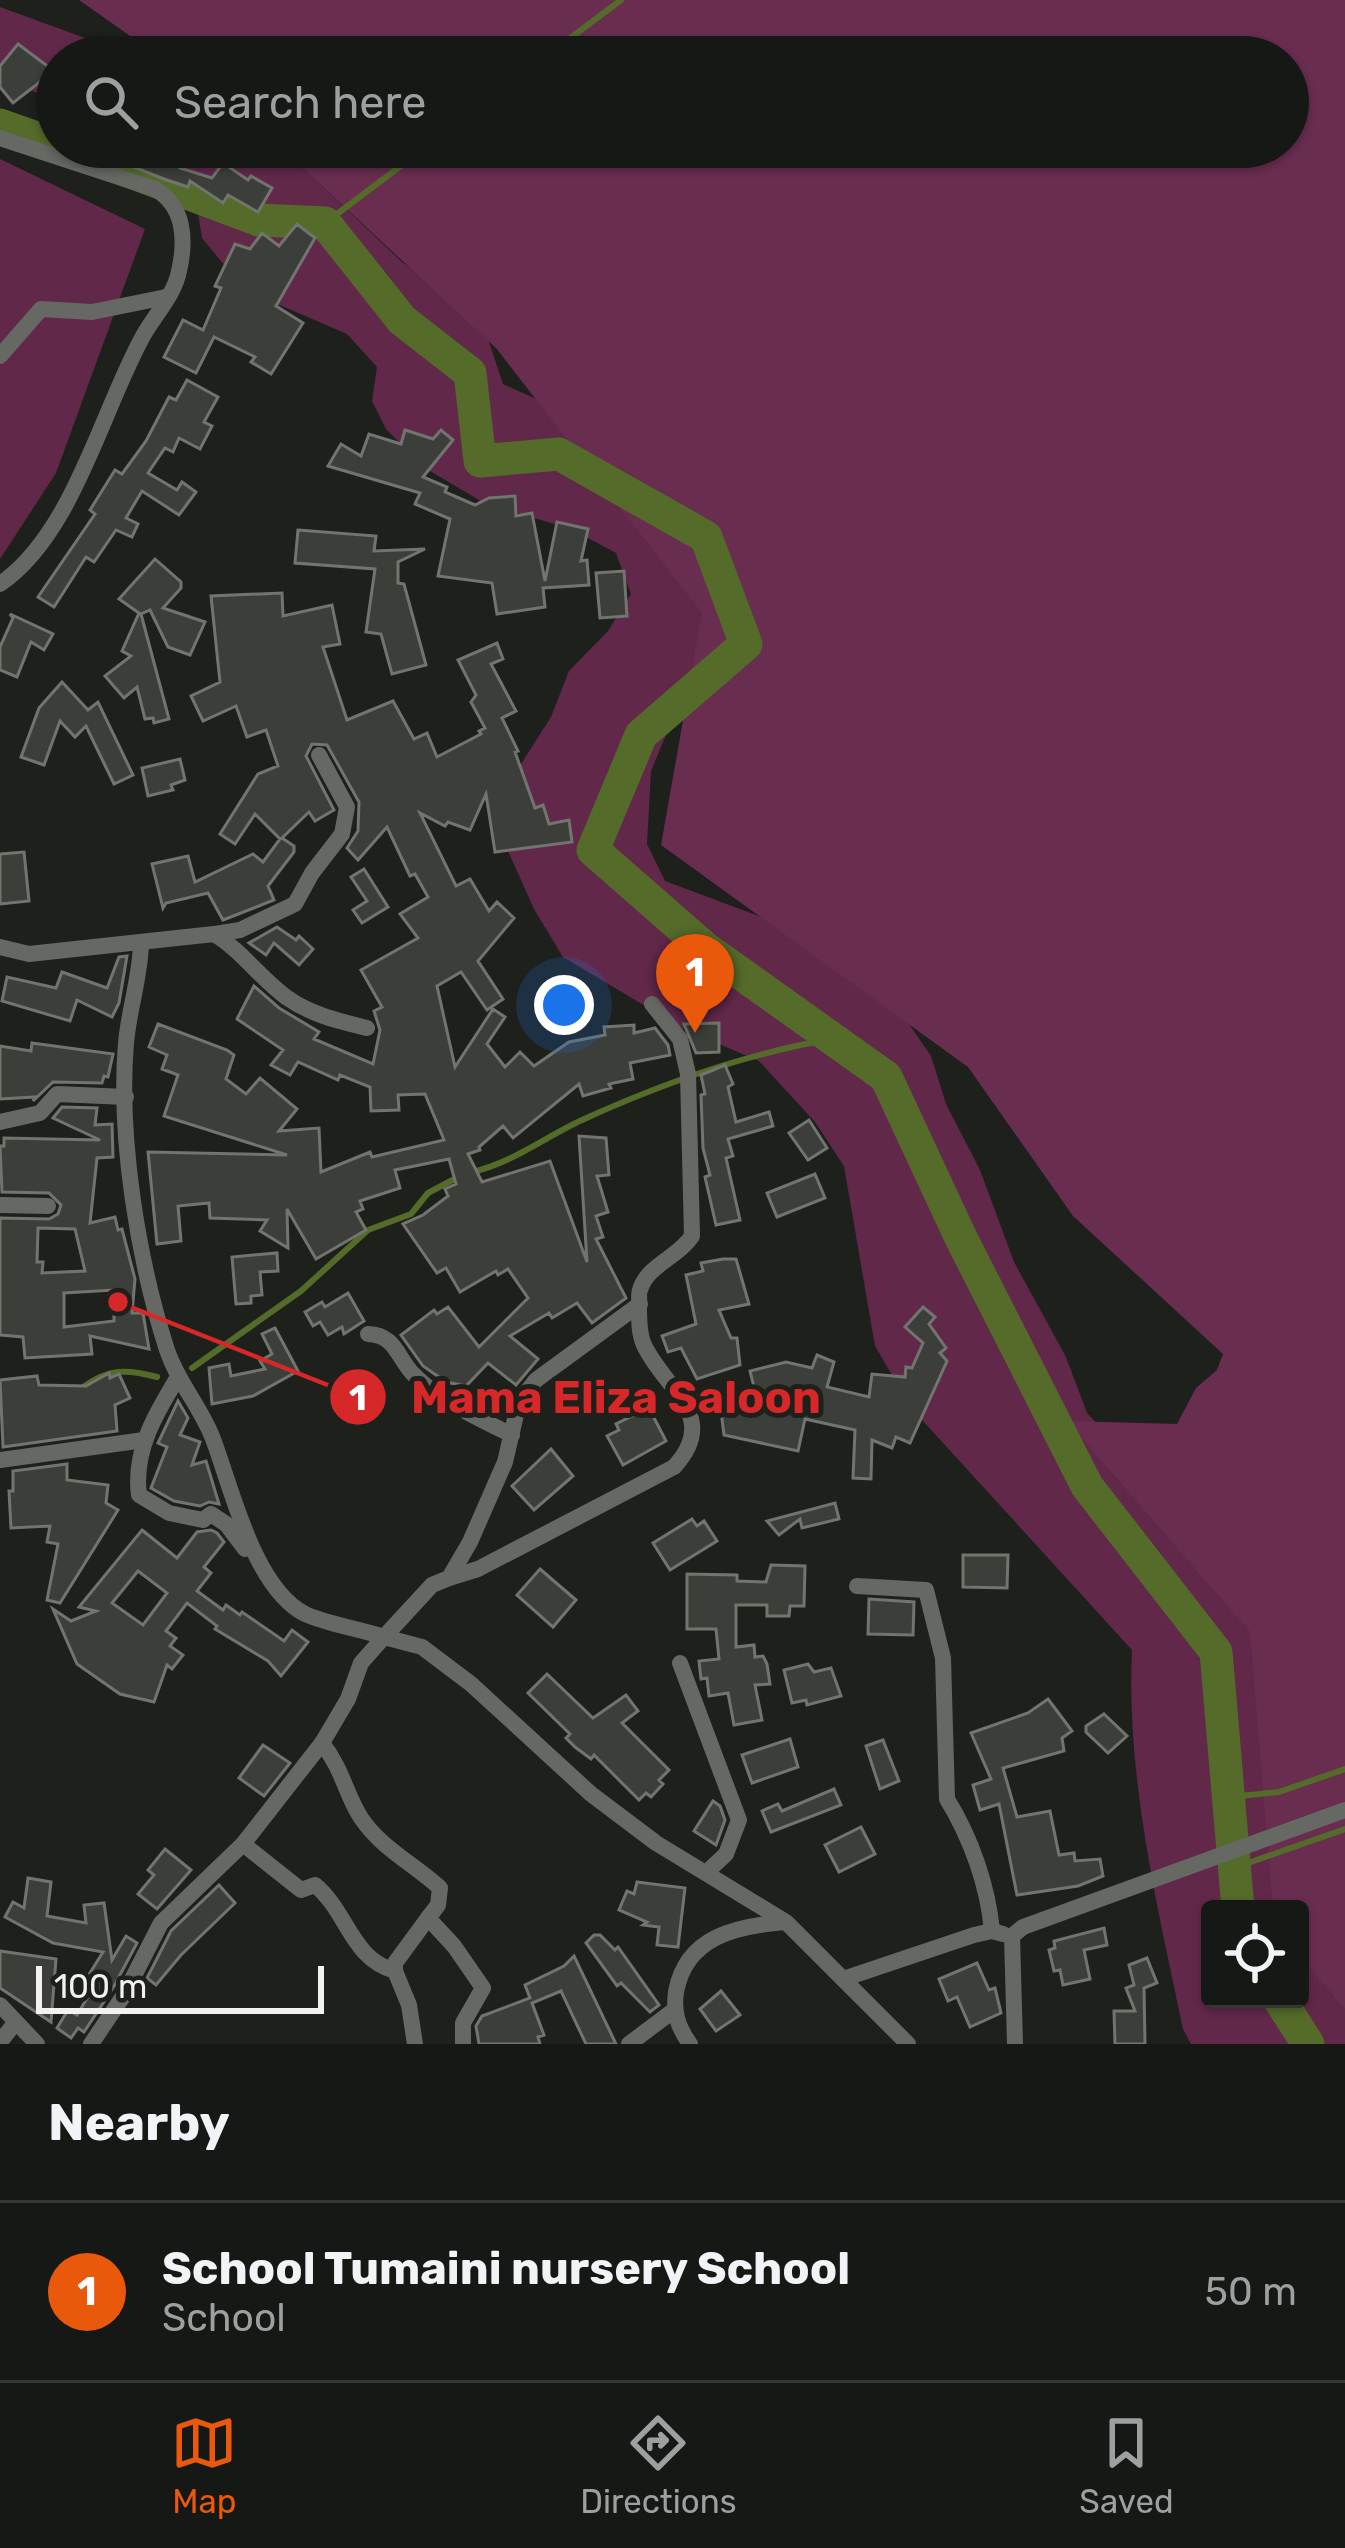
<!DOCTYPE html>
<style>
body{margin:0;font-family:Rubik,sans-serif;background:#232522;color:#f1f3f6}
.controls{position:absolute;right:36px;bottom:36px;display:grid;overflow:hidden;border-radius:12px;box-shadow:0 3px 9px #0004}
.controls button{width:108px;height:108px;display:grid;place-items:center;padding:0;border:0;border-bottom:3px solid #353734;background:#161815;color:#f1f3f6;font:60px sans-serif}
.scale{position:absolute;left:36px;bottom:30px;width:288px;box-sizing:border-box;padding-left:12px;border:6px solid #f2f3f0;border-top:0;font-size:33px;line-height:42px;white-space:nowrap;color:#f2f3f0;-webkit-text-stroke:9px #1e201c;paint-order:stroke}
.you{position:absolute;left:564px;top:1005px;width:42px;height:42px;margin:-30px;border:9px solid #fff;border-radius:50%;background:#1a73e8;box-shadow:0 0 0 18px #1a73e833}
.badge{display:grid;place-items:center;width:78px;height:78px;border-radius:50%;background:#ea580c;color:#fff;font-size:39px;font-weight:700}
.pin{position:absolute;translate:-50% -99px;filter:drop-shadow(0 3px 6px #0008)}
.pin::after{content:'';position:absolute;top:63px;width:42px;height:36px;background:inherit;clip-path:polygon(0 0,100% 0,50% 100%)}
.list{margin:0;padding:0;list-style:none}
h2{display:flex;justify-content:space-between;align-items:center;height:156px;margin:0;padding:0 48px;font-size:51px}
h2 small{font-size:39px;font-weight:400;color:#9ea0a0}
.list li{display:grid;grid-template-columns:78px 1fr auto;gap:36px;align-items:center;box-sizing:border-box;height:180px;padding:0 48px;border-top:3px solid #353734}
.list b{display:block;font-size:45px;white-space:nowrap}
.list p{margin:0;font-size:39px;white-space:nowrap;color:#9ea0a0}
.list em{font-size:39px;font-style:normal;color:#9ea0a0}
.icon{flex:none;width:66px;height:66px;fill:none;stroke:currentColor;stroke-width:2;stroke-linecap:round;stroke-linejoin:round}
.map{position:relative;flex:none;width:1345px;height:2044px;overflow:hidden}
.search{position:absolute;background:#161815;box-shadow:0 3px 9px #0004;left:36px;right:36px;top:36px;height:132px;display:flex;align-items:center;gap:30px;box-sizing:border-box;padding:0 42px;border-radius:66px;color:#9ea0a0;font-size:45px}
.sheet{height:336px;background:#161815}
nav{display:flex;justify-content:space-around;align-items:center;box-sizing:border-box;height:168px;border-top:3px solid #353734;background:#161815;font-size:33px;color:#9ea0a0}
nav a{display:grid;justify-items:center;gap:6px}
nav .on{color:#ea580c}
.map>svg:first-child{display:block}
.green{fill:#62284a}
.forest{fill:#692d50}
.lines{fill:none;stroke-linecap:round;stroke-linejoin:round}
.stream{stroke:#546b29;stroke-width:6}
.river{stroke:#546b29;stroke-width:33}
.building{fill:#3c3e39;stroke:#72746f;stroke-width:3;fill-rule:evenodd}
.minor{stroke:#666863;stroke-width:16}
.leader{fill:none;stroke:#d62828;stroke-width:4.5}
.callout-dot{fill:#d62828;stroke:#1e201c;stroke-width:4.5}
.mark-label{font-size:36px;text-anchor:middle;font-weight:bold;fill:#fff}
.callout-label{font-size:45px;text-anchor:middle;font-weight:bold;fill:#d62828;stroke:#1e201c;stroke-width:10;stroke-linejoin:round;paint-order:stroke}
</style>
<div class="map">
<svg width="1345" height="2044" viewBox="0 0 1345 2044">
<rect width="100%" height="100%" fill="#1e201c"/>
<g class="green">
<path d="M0 7 126 53 134 57H57V101L0 78Z"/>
<path d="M144 147H280L286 152 402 262 482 321 503 384 545 403 742 651 684 692 651 771 647 844 665 881 764 918 880 982 931 1056 946 1104 980 1170 1014 1262 1066 1357 1087 1413 1147 1476 1243 1600 1267 1682 1291 1909H1210V1999H1300V1951L1345 2006V2044H1191L1183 2029C1157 1905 1126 1777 1132 1650L912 1409 875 1346 844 1166 815 1122 759 1061 682 1028 563 957 534 909 508 851 514 775 551 717 569 671 608 631 631 594 616 553 571 529 484 503 425 468 386 429 372 401 377 367 347 334 245 290 202 238 195 193 156 152Z"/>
<path d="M0 159 145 229 56 473 0 559Z"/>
</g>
<path class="forest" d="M79 0H1345V2009L1300 1956V1909H1273L1250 1632 1067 1421 1177 1424 1196 1388 1217 1370 1223 1354 1073 1216 968 1067 661 845 702 613 496 348 280 147H1288V57H160Z"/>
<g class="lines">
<g class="stream">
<path d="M545 57 621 0"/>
<path d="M325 223 426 147"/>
<path d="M472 1172C512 1163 545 1137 582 1120 663 1083 744 1054 832 1039"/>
<path d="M192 1368 301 1291 368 1230 411 1214 428 1193 460 1176"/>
<path d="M82 1388C108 1368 127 1369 157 1377"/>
<path d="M1229 1797 1279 1792 1345 1769"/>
<path d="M1234 1868 1345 1829"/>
</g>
<g class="river">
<path d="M0 125 57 145"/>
<path d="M64 147 259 220 325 223 402 320 470 373 480 461 559 454 706 537 746 644 641 735 593 850 705 948 886 1077 961 1238 1087 1486 1216 1652 1238 1909"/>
<path d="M1279 1999 1308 2044"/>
</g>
</g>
<g class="building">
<path d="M18 44 54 71 13 103 0 87V66Z"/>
<path d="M83 147H173L186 152 180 168 212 178 223 163 248 180 251 176 272 188 258 212 228 195 223 203 190 181 188 187 164 179Z"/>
<path d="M297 224 315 238 276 306 303 323 271 374 251 362 255 357 214 337 196 373 164 357 183 320 203 330 221 288 215 286 235 244 250 249 262 233 279 246Z"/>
<path d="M187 380 218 397 204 422 212 426 200 449 179 438 173 452 165 448 148 473 177 490 182 482 196 492 179 515 142 491 126 518 138 524 132 537 116 530 94 562 86 557 54 607 38 597 95 514 90 510 115 470 122 474 146 441 169 397 176 400Z"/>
<path d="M405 430 433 439 441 430 453 440 423 477 447 487 445 492 475 505 489 498 515 496 516 516 532 513 545 581 557 522 588 529 581 561 587 560 589 585 543 588 545 607 497 614 492 583 438 576 450 519 415 504 420 493 328 466 341 444 361 456 369 434 401 444Z"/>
<path d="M298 530 376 536 374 551 425 549 398 562V583L404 584 426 665 392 674 381 634 366 632 375 569 295 563Z"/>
<path d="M155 559 181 582V588L163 608 205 622 190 655 168 647 150 610 141 614 169 719 154 723 153 718 145 719 137 687 124 698 105 676 131 656 122 651 139 613 119 599Z"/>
<path d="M624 571 627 616 600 618 596 573Z"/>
<path d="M282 593 283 616 332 605 340 644 323 647 347 720 393 701 414 739 427 733 437 757 481 734 479 731 485 728 471 702 476 695 458 660 497 643 503 659 491 664 516 711 502 718 518 751 515 752 535 808 543 805 549 824 569 820 572 842 495 852 486 794 470 830 448 822 445 826 420 813 456 886 470 879 489 911 497 902 514 918 478 961 503 999 487 1010 461 972 437 986 455 1067 493 1009 505 1017 487 1044 505 1067 520 1052 534 1066 569 1042 605 1035 604 1027 634 1025V1033L655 1028 668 1045 670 1055 630 1063 633 1079 609 1084 611 1088 583 1096 579 1084 513 1138 503 1126 479 1147 480 1150 468 1154 482 1182 550 1161 587 1262 579 1136 606 1138 609 1175 597 1176 608 1212 596 1216 603 1237 596 1239 626 1298 592 1323 577 1303 552 1318 549 1313 510 1336 538 1359 516 1385 488 1363 466 1386 446 1382 423 1366 401 1335 434 1310 437 1314 448 1307 479 1347 528 1298 508 1269 498 1275 496 1271 460 1292 446 1268 437 1273 403 1224 423 1215 448 1196 445 1189 456 1184 449 1159 395 1170 400 1188 360 1201 363 1209 356 1212 366 1230 316 1259 287 1209 288 1248 260 1231 267 1220 210 1218 209 1203 178 1206 181 1241 157 1244 148 1152 287 1155 164 1116 178 1075 162 1069 167 1055 149 1047 158 1024 227 1050 234 1055 226 1079 246 1094 260 1078 297 1109 279 1131 319 1128 321 1172 370 1152 372 1157 444 1140 425 1094 398 1095 399 1110 371 1111 370 1087 340 1075 338 1080 298 1062 290 1075 271 1065 283 1050 237 1019 254 986 279 1008 319 1032 314 1039 373 1064 380 1030 374 1011 382 1007 361 970 418 938 400 914 428 897 415 874 410 876 387 827 358 860 347 848 358 831 359 802 327 745 312 744 306 756 334 810 315 821 309 812 282 838 294 846V852L268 886 274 900 223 920 208 893 166 903 163 908 152 864 188 856 195 882 253 854 263 862 280 839 255 814 235 844 220 834 258 774 278 766 266 730 247 737 236 706 203 721 191 696 220 682 211 596Z"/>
<path d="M10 614 53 634 44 650 31 642 17 677 0 670V647L13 618Z"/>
<path d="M62 682 88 710 98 702 133 775 114 784 86 726 75 737 60 721 44 765 21 757 39 708Z"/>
<path d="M180 759 185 780 171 785 173 790 148 796 142 768Z"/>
<path d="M24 852 29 901 0 904V854Z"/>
<path d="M364 869 388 907 362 923 353 910 367 901 351 877Z"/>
<path d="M277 927 296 940 299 936 313 949 299 965 274 943 266 955 249 943Z"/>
<path d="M127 956 119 1003 112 1017 77 1000 70 1021 2 1001 7 977 56 988 62 972 107 988 119 957Z"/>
<path d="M719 1023V1052L696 1053 684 1024Z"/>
<path d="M32 1043 113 1054 108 1077 104 1076 102 1083 53 1082 33 1101 35 1097 0 1099V1046L31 1051Z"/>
<path d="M725 1065 733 1084 728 1087 736 1122 769 1112 773 1126 728 1139 733 1156 726 1158 740 1220 716 1225 705 1177 710 1175 703 1148 701 1095 705 1094 701 1075Z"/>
<path d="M62 1107 97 1108 95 1125 112 1124 113 1157 97 1158 90 1223 115 1217 118 1230 122 1229 135 1279 132 1313H143L149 1349 90 1336 92 1354 25 1358 23 1337 0 1335V1218L49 1219 58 1214 61 1205 49 1193 2 1192 0 1146H4V1138L100 1140 53 1118ZM38 1228 75 1229 85 1271 42 1273 43 1262H37ZM114 1290V1321L64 1327V1293Z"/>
<path d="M809 1120 827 1148 808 1160 789 1133Z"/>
<path d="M815 1174 825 1198 777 1217 767 1193Z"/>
<path d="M277 1253 278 1271 260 1272 262 1295 251 1296V1303L236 1304 232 1257Z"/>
<path d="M723 1259H736L749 1304 719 1310 731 1338H737L740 1365 697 1379 681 1348 668 1352 662 1336 696 1324 686 1275 703 1271 701 1263Z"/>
<path d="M348 1293 364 1321 344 1334 342 1327 328 1335 320 1322 313 1326 305 1312 322 1302 325 1307Z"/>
<path d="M923 1307 935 1317 929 1324 946 1348 940 1353 947 1361 910 1443 896 1437 892 1448 872 1440 871 1479 853 1478 855 1430 805 1419 798 1451 724 1435 720 1403 757 1399 750 1371 786 1362 812 1368 817 1355 834 1362 827 1387 869 1397 872 1374 905 1377 906 1367 912 1368 923 1343 905 1327Z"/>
<path d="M275 1328 298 1371 253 1396 212 1404 209 1368 229 1364 231 1376 265 1369 260 1361 272 1354 262 1334Z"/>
<path d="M109 1373 110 1378 119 1374 130 1398 115 1405 117 1431 3 1447 0 1380 37 1376 39 1385 86 1386Z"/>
<path d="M178 1401 188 1418 180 1435 200 1442 192 1465 206 1461 219 1504 209 1502 200 1506 174 1501 151 1488 167 1447 158 1443Z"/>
<path d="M651 1412 666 1441 623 1465 607 1436 619 1430 616 1424 636 1414Z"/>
<path d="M551 1449 573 1476 534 1510 512 1486Z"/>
<path d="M67 1464V1480L108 1485 106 1503 118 1510 60 1603 47 1600 58 1544 47 1542 50 1526 11 1528 9 1491H13V1471Z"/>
<path d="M835 1503 839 1519 802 1528 800 1519 779 1535 767 1521Z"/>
<path d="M692 1519 697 1526 704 1521 717 1541 670 1570 653 1543Z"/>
<path d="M142 1530 177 1558 197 1532 211 1530 217 1533 224 1542 204 1567 211 1573 197 1591 223 1610 226 1605 240 1615 242 1612 284 1641 292 1630 308 1642 281 1676 268 1661 215 1629 217 1626 187 1603 166 1631 176 1638 170 1646 183 1655 172 1669 167 1665 154 1702 120 1694 77 1664 53 1609 71 1621 96 1611 79 1607ZM138 1571 167 1593 143 1625 112 1603Z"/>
<path d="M963 1555H1008L1007 1588 963 1587Z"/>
<path d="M771 1565 805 1566 804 1606H790L789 1616H767V1605H736V1647L754 1645 755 1657 763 1656 767 1664 770 1684 755 1685 762 1720 734 1725 728 1693 709 1696 707 1678 701 1679 699 1661 719 1659 716 1629H687V1574L737 1575V1581L766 1582Z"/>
<path d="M540 1569 576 1600 553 1627 517 1595Z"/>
<path d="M869 1599 914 1602 913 1635 868 1634Z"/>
<path d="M808 1664 814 1672 831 1668 841 1696 807 1705 806 1700 792 1703 784 1670Z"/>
<path d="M547 1674 593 1718 626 1695 638 1711 622 1723 669 1770 659 1780 663 1784 651 1797 646 1793 639 1800 594 1755 591 1759 575 1747 566 1738 570 1734 528 1693Z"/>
<path d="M1048 1699 1072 1731 1062 1738 1064 1751 1003 1768 1017 1817 1050 1811 1059 1855 1074 1853 1075 1861 1100 1859 1103 1876 1078 1886 1017 1895 999 1804 980 1810 973 1785 991 1779 971 1733 1028 1713Z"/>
<path d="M1104 1714 1127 1736 1108 1753 1086 1732V1726Z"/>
<path d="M790 1739 798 1767 752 1783 742 1755Z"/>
<path d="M883 1740 899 1781 880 1789 866 1746Z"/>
<path d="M263 1745 290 1763 264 1796 239 1778Z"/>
<path d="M834 1789 841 1805 771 1832 762 1811 778 1804 782 1811Z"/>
<path d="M713 1801 720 1806 725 1820 716 1845 694 1831Z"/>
<path d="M861 1827 875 1854 839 1872 825 1845Z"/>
<path d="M165 1849 191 1870 157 1909 138 1894 154 1875 148 1870Z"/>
<path d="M28 1878 51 1882 47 1916 86 1923 84 1905 104 1903 112 1960 126 1936 137 1943 113 1988 84 2032 78 2028 71 2038 57 2028 68 2010 77 2015 92 1990 83 1984 103 1952 53 1943 5 1917 13 1902 24 1908Z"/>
<path d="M637 1882 685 1888 678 1947 657 1945 659 1927 643 1925 647 1922 619 1910 627 1891 634 1894Z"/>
<path d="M219 1885 235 1903 181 1955 156 1985 147 1978 171 1931Z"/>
<path d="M1104 1928 1107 1945 1084 1950 1090 1979 1063 1985 1060 1970 1054 1971 1049 1950 1055 1948 1054 1941Z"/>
<path d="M594 1935H600L615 1950 618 1947 659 2005 650 2012 621 1983 617 1986 586 1943Z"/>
<path d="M0 1951 56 1959 51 2022 0 1988Z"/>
<path d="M574 1956 616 2044H586L561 1991 532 2003 544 2035 538 2037 540 2044H479L476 2026 482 2016 530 1998 525 1985 564 1966Z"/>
<path d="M1147 1958 1157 1983 1144 1988 1145 2044H1115L1114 2011H1135L1126 1988 1134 1985 1129 1965Z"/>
<path d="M977 1963 989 1990 995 1988 1001 2013 970 2027 957 1997 948 2001 939 1979Z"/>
<path d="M721 1991 740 2015 716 2031 700 2009Z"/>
</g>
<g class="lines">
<g class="minor">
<path d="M0 138 155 189C185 206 186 241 179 271 175 294 154 316 143 336 101 412 73 534 0 584"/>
<path d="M0 356 41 309 92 312 166 297"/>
<path d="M215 934 240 930 295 904 312 873 342 834 347 807 319 755"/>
<path d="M141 944C140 978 129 1009 126 1043 118 1137 138 1260 167 1350 178 1383 201 1407 213 1439 232 1489 254 1588 305 1614 327 1624 360 1629 384 1637L432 1585 449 1578 470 1542 505 1462 519 1402 536 1380 640 1304"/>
<path d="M0 947 29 954 214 934C242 951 260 978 286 997 311 1015 339 1021 367 1028"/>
<path d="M0 1122 40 1113 57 1094 126 1097"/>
<path d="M0 1205 48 1206"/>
<path d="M368 1334C396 1335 397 1358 414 1375 440 1401 480 1419 512 1435"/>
<path d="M178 1377C156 1413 133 1451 139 1495L169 1513 203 1520 211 1514 226 1524 245 1549"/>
<path d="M0 1460 144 1440"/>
<path d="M449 1578 478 1569 674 1467C721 1416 665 1390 644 1345 639 1334 639 1320 639 1308 640 1303 638 1294 640 1290 647 1265 679 1257 692 1236L688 1074 680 1039 652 1004"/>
<path d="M857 1586 926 1590 943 1658 947 1799C971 1838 988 1886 992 1931"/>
<path d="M680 1663 739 1820 726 1854 707 1872"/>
<path d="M322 1743C343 1770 346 1795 361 1818 382 1849 414 1864 440 1888L438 1905 428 1918 454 1946 483 1988 463 2023V2044"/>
<path d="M243 1844 301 1890 315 1885C348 1912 351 1959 395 1971"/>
<path d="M843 1979 974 1935 992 1931 1003 1934"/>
<path d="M0 2005 37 2044"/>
<path d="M0 2042 15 2023"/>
<path d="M91 2044 124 1995 161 1923 243 1844 322 1743 348 1699 361 1663 384 1637 422 1647 471 1684 591 1794 656 1843 786 1922 908 2044"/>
<path d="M415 2044 409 2005 395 1971V1963L428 1918"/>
<path d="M629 2044 673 2011"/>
<path d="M690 2044C678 2027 673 2013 676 1992 686 1936 737 1926 785 1922"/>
<path d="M1015 2044 1012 1936 1023 1927 1345 1810"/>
</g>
</g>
<path class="leader" d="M118 1302L358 1397"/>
<g class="callout-dot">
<circle cx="118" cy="1302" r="12"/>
<circle cx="358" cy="1397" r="30"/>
</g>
<g class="mark-label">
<text x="358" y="1410">1</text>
</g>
<g class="callout-label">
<text x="616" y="1413">Mama Eliza Saloon</text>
</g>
</svg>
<div class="controls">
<button><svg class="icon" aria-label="locate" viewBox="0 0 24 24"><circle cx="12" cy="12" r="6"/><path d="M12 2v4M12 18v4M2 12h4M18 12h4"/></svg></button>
</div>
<div class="scale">100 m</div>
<div class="you"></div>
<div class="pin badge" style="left:695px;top:1033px">1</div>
<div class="search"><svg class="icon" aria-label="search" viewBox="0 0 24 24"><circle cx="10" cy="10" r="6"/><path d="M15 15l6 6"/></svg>Search here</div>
</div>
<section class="sheet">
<h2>Nearby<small></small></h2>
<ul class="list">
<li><span class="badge">1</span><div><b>School Tumaini nursery School</b><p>School</p></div><em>50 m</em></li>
</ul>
</section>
<nav>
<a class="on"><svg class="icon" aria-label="map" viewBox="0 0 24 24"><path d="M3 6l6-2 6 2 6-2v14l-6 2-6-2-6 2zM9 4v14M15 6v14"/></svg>Map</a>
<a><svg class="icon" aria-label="directions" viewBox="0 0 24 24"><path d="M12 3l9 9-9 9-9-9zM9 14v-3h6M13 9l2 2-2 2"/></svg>Directions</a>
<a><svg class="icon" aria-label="saved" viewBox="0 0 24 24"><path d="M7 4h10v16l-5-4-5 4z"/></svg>Saved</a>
</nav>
